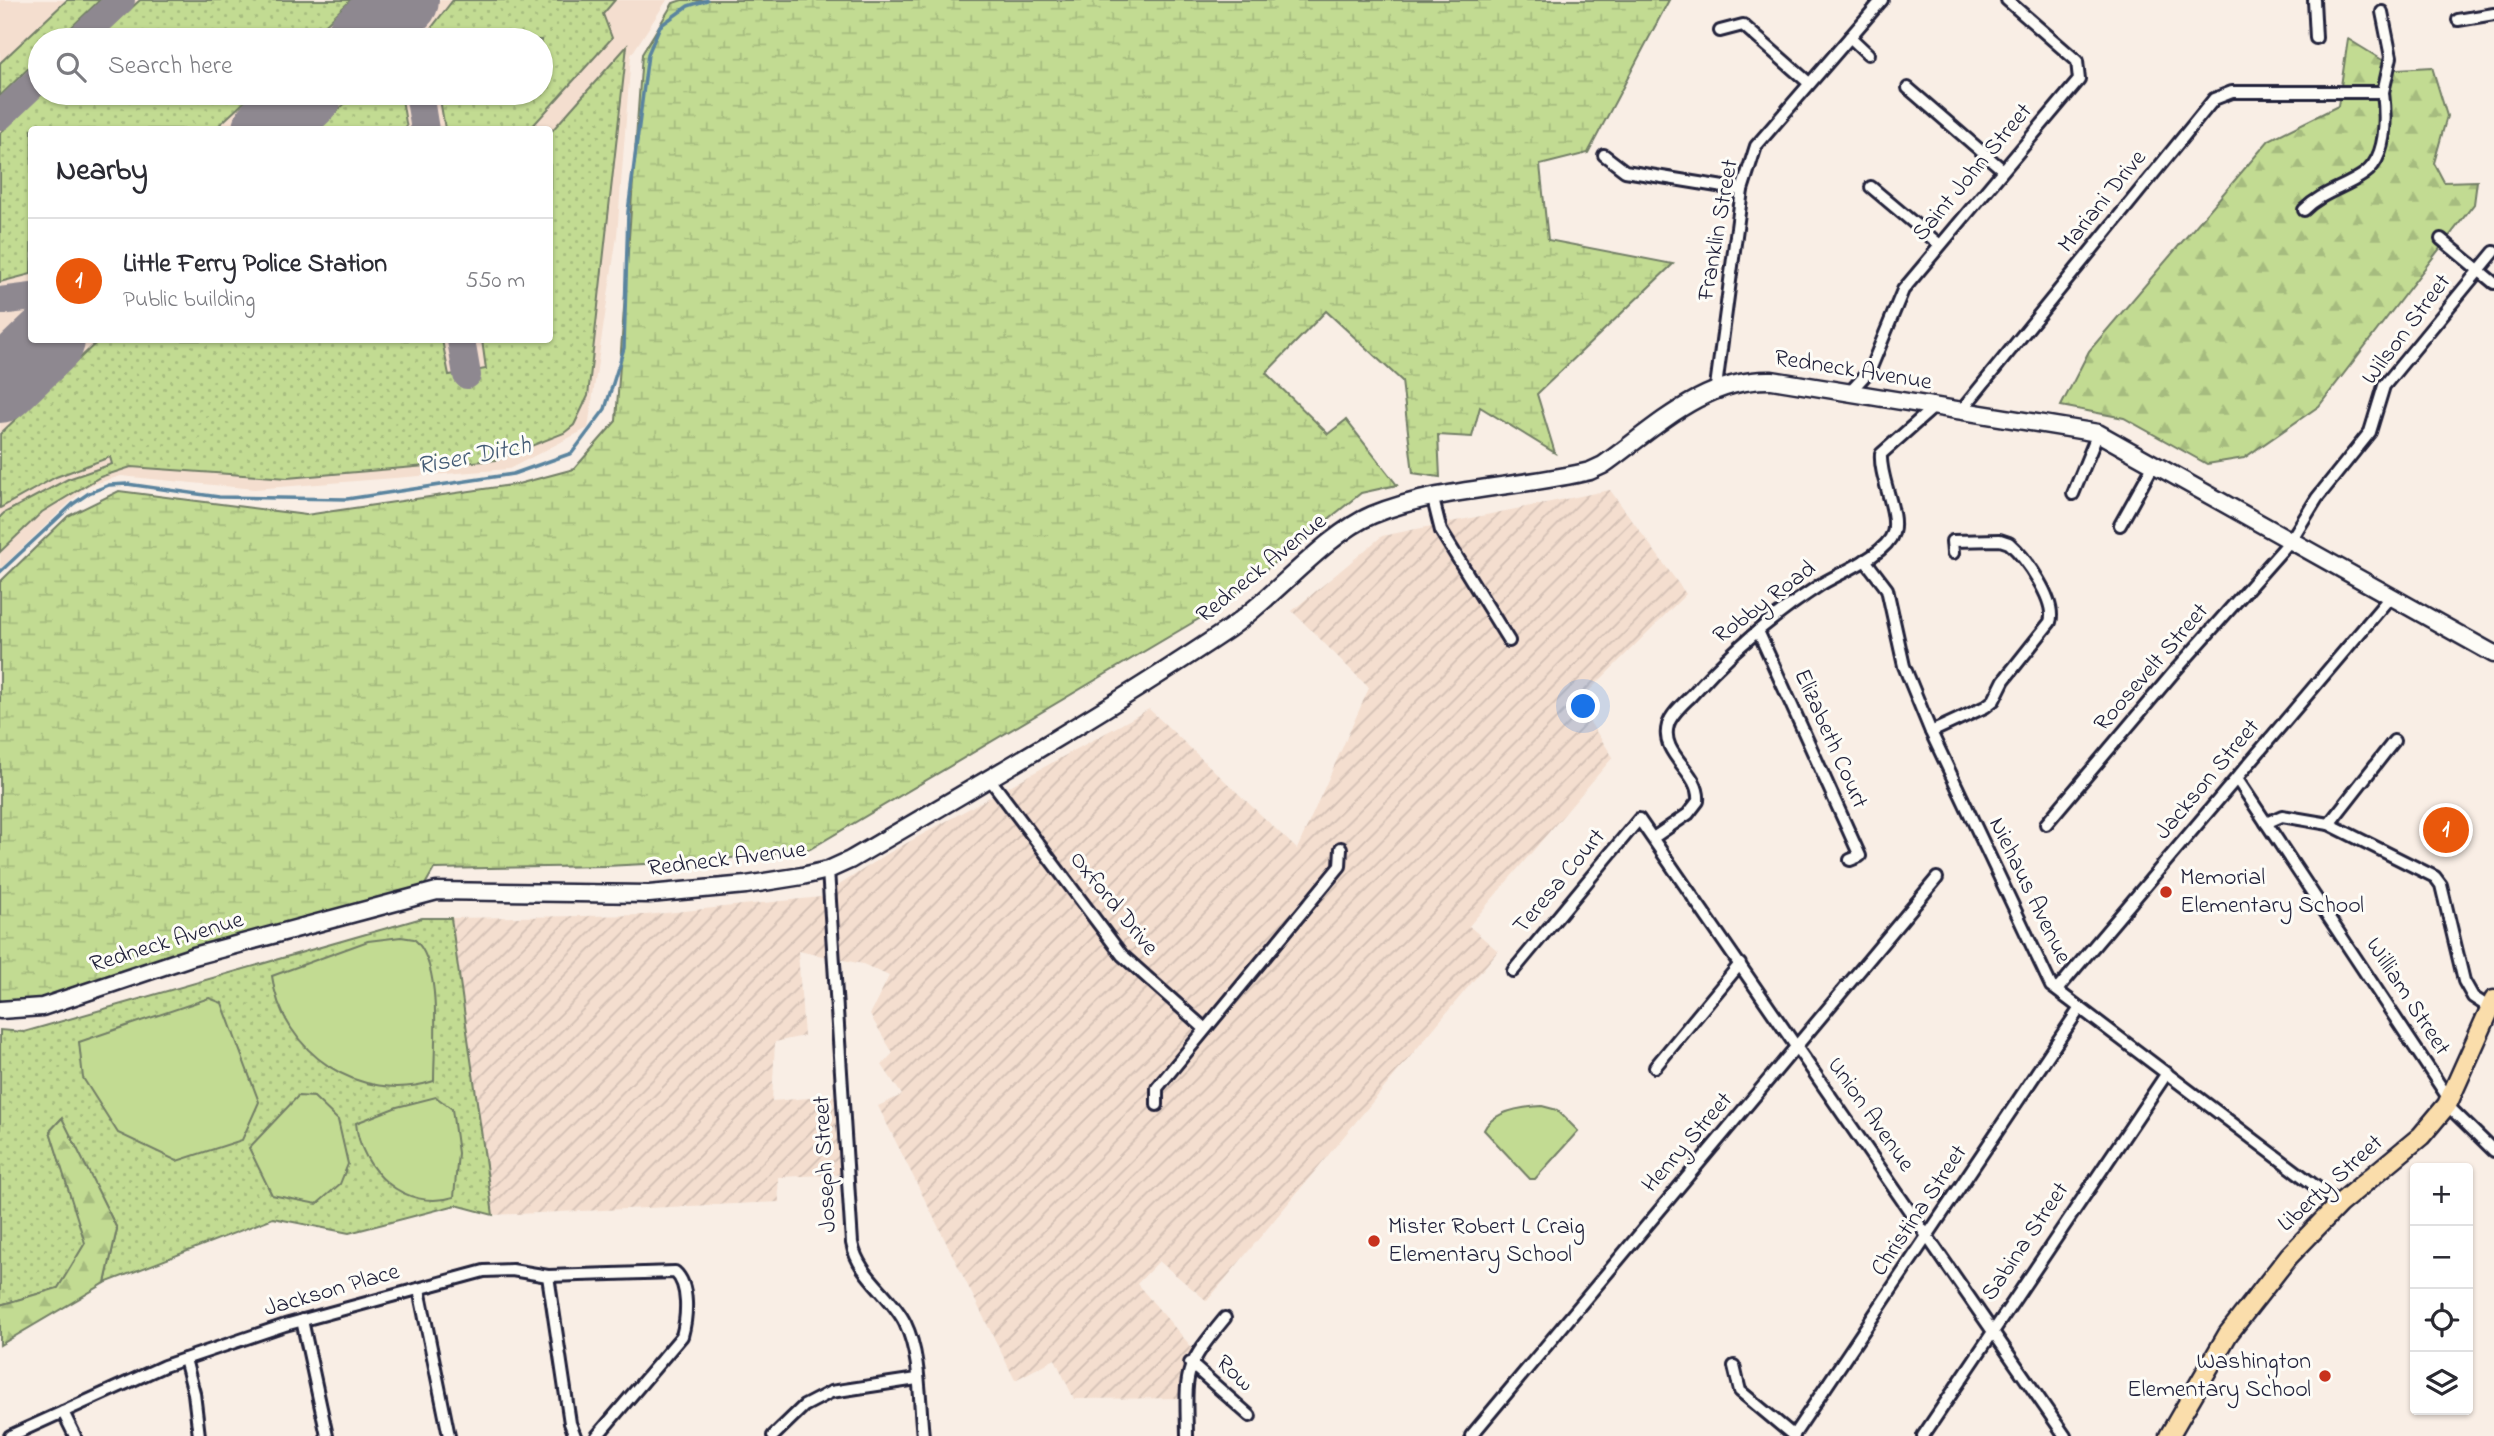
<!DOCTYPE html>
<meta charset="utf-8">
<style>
body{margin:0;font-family:"Indie Flower",sans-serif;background:#f7f7f7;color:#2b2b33}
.controls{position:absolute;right:21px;bottom:21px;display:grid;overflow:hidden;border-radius:7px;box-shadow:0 2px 5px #0004}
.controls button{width:63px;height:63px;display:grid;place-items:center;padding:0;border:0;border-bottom:2px solid #e1e1e2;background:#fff;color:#2b2b33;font:35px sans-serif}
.you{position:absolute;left:1584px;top:707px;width:24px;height:24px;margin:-18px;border:5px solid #fff;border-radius:50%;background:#1a73e8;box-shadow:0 0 0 10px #1a73e833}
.badge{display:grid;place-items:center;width:46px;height:46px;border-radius:50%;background:#ea580c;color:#fff;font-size:23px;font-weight:700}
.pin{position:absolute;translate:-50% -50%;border:4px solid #fff;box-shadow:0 2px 7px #0006}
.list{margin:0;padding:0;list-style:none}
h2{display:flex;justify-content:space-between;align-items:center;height:91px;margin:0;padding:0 28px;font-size:30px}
h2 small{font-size:23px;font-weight:400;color:#7c7c81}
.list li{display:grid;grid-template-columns:46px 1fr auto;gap:21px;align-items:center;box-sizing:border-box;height:126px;padding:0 28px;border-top:2px solid #e1e1e2}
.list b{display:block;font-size:26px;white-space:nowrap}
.list p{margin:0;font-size:23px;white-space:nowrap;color:#7c7c81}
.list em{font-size:23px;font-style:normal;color:#7c7c81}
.icon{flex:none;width:38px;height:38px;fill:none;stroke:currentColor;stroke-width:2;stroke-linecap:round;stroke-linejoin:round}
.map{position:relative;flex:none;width:2494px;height:1436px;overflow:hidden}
.search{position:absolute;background:#fff;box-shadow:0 2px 5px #0004;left:28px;top:28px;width:525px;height:77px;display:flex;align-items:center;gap:18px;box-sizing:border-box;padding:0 24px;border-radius:38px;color:#7c7c81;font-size:26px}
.panel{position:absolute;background:#fff;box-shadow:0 2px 5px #0004;left:28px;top:126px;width:525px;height:217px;border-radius:7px}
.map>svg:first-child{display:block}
.built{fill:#f4decf;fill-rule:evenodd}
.industrial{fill:url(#industrial-furrows)}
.green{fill:url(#green-dots);stroke:#727e66;stroke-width:2}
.forest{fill:url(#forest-firs);stroke:#727e66;stroke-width:2}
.wetland{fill:url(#wetland-marsh);stroke:#727e66;stroke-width:2}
.pitch{fill:#c2db92;stroke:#727e66;stroke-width:2}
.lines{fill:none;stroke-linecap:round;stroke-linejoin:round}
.stream{stroke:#5a849f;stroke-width:3.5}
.taxiway{stroke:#8e8890;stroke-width:28}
.runway{stroke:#8e8890;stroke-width:72}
.street-casing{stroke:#22223b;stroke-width:16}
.secondary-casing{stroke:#22223b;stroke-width:21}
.primary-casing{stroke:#22223b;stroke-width:23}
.street{stroke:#fdfcf7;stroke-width:10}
.secondary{stroke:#fdfcf7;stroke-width:16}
.primary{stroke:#faddab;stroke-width:18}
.poi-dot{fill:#c8321e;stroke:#fdfcf7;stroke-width:2.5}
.labels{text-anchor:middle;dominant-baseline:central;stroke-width:6;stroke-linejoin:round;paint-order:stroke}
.street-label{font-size:24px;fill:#22223b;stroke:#fdfcf7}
.poi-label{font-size:24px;fill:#22223b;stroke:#fdfcf7;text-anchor:start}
.water-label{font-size:26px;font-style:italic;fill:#435b75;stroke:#fdfcf7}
</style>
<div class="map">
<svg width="2494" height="1436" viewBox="0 0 2494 1436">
<defs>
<pattern id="industrial-furrows" width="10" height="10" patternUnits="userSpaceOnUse" patternTransform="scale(1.75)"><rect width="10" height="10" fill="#f4decf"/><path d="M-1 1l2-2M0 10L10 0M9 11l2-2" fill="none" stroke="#d1beb3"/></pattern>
<pattern id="green-dots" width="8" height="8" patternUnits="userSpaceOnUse" patternTransform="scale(1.75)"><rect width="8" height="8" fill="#c2db92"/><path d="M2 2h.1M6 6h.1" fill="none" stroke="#a6bc7f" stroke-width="1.8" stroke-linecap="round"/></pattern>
<pattern id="forest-firs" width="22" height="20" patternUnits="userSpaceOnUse" patternTransform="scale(1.75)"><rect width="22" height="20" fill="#c2db92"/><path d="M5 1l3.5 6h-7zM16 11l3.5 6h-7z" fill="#a6bc7f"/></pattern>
<pattern id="wetland-marsh" width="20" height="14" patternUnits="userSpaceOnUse" patternTransform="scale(1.75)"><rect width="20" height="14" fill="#c2db92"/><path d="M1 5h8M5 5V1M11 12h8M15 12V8" fill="none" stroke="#a6bc7f"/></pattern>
</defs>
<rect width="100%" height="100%" fill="#f9eee5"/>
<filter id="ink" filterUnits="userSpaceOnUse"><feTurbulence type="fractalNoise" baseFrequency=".0143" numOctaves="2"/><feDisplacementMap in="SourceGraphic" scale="14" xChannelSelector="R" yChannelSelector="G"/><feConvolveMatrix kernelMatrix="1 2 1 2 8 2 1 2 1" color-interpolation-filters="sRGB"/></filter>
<g filter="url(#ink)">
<path class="built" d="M0 0H667L631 55 617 236 588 428 509 469 254 489 121 476 87 486 0 569ZM40 40H541V93H40ZM32 130H550V340H32Z"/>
<path class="industrial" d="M1610 490 1686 594 1577 703 1613 757 1469 926 1498 951 1207 1301 1159 1261 1137 1284 1196 1352 1187 1398 1074 1399 1055 1359 1015 1380 878 1106 902 1095 882 1065 893 1053 870 1015 889 976 863 964 798 951 804 1036 775 1042 772 1101 846 1095 851 1174 778 1177 779 1202 493 1215 451 918 646 915 821 897 887 854 1149 709 1297 849 1369 688 1292 611 1382 536Z"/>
<g class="green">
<path d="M67 0H100L58 40H40V57L0 96V63Z"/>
<path d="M140 0H351L309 40H97Z"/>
<path d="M453 0H615L603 14 612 38 530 129H445L439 93H541V40H431L433 26Z"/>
<path d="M627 46 588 396 574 425 564 433 496 460 287 478 131 467 100 477 42 512 0 552V517L4 513 68 479 112 464 110 457 56 477 0 508V434L99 340H442L449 375 486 369 482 340H550V133Z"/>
<path d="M42 93H254L215 129 32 130 31 274 0 282V133Z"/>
<path d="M356 93H401L407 129H318Z"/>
<path d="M422 918H451L493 1215 456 1205 349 1233 273 1218 105 1283 117 1229 61 1119 50 1131 86 1243 58 1288 0 1305V1030L24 1032Z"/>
</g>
<g class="forest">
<path d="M2348 39 2397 69 2432 67 2447 116 2434 163 2444 182 2477 181 2474 204 2319 406 2244 458 2207 464 2124 418 2061 406 2089 351 2269 140 2338 106Z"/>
<path d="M62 1118 117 1229 105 1283 0 1345V1305L58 1288 85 1243 50 1131Z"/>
</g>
<path class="wetland" d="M682 0H1669L1588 153 1540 165 1548 240 1673 264 1537 394 1555 453 1480 407 1472 437 1438 435 1440 477 1413 473 1402 381 1326 311 1266 373 1328 434 1346 420 1397 485 1361 493 1219 607 810 849 704 861 606 866 434 869 419 895 42 1007 0 1005V582L68 516 119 491 306 515 518 484 574 469 616 421 642 54 673 3Z"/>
<g class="pitch">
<path d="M401 937 414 939C443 964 434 1043 434 1081 360 1105 282 1053 272 976L368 941Z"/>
<path d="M209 998 222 1003 259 1102 242 1140 177 1161 118 1133 83 1078 79 1042Z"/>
<path d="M298 1096 314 1097 338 1120 348 1164 340 1184 317 1204 272 1195 249 1148Z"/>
<path d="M436 1097 452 1109 458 1153 454 1197C405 1212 360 1170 356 1123L397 1107Z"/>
<path d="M1542 1106 1557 1110 1578 1131 1535 1179H1530L1484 1130C1493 1111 1523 1107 1542 1106Z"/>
</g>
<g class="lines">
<path class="stream" d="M0 572 73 504 89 493 109 485 127 484 219 497 347 499 513 474 572 453 605 409 624 348 628 212 648 54 660 26 688 6 707 0"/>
<g class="taxiway">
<path d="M403 0 410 40"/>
<path d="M370 32 391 0"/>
<path d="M79 40 121 0"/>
<path d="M419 93 425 130"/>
<path d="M0 116 40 78"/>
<path d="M0 301 32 297"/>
<path d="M461 340 467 375"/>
</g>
<g class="runway">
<path d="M361 40 403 0"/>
<path d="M268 130 307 93"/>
<path d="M0 387 49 340"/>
</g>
<defs>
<g id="street">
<path d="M2314 0 2316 38"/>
<path d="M2382 12 2391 57 2383 92"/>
<path d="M2458 20 2494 14"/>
<path d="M1720 31 1743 25 1809 83"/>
<path d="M1850 37 1868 54"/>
<path d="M1908 88 2003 170"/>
<path d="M1604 155 1625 171 1742 190"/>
<path d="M1871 187 1940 245"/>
<path d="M2441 239 2494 283"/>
<path d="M1716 387 1742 190 1756 146 1882 0"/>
<path d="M1849 393 1870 370 1903 290 2079 80 2077 61 2007 0"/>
<path d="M1961 411 2214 99 2232 92H2383C2386 117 2388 157 2364 174 2344 188 2322 192 2304 210"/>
<path d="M2073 494 2098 433"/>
<path d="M1433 499 1441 531 1509 641"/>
<path d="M2120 525 2154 464"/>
<path d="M1865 560 1887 589 1904 666 1931 732 2051 986 2339 1204"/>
<path d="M1758 631 1860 856 1850 860"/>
<path d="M1931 732 1985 707 1994 700 2004 680 2050 622C2057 601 2025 557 2009 543L2000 540 1952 541 1953 553"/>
<path d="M989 778 1122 955 1205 1029"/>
<path d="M2237 779 2449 1099"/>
<path d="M2266 823 2282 816 2329 824 2394 741"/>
<path d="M2046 824 2174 672 2291 540 2317 498 2370 432 2384 386 2494 252"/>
<path d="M2329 824 2435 877 2441 885 2464 981 2473 997 2490 1008"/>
<path d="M1653 838 1688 814 1698 801C1701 772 1659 755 1668 725 1671 714 1683 704 1691 696 1729 653 1772 616 1820 585 1839 573 1886 555 1893 533 1899 512 1879 477 1881 454L1934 407"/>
<path d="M828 870 852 1243C858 1276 891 1294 905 1323 921 1356 919 1401 923 1436"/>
<path d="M1513 971 1639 819 2065 1436"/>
<path d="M2057 990 2391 596"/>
<path d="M1655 1067 1740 964"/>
<path d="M1157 1105V1088L1340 866 1341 848"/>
<path d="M2447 1105 2494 1151"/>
<path d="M548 1276 570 1423 575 1436"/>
<path d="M419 1289 449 1436"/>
<path d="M302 1320 327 1436"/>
<path d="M185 1359 194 1393 199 1436"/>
<path d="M1190 1363 1250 1416"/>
<path d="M1734 1366 1740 1391 1794 1436"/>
<path d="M63 1412 75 1436"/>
<path d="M10 1436 164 1366 285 1325 484 1271 512 1270 548 1276 675 1272C690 1285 687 1318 682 1336L597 1436"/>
<path d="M773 1436 804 1406 831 1392 917 1379"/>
<path d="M1187 1436C1186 1371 1182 1370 1225 1318"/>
<path d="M1471 1436 1937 878"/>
<path d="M1793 1436 2080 1008"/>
<path d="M1923 1436 2167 1073"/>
</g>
<path id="secondary" d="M0 1010 42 1007 194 956 437 891 649 894 746 885 802 876 828 870 850 860C977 786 1105 712 1227 630 1272 600 1325 535 1372 515 1440 487 1519 488 1590 471L1603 465C1655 428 1704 378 1772 380L2098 433 2494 654"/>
<path id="primary" d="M2169 1436 2228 1334 2289 1256 2339 1204 2421 1136 2447 1105 2494 1000"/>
</defs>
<use href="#street" class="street-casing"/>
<use href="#secondary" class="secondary-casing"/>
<use href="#primary" class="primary-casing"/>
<use href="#street" class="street"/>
<use href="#secondary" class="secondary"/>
<use href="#primary" class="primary"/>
</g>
</g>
<g class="poi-dot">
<circle cx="2166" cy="892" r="7"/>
<circle cx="1374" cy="1241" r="7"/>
<circle cx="2325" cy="1376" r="7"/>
</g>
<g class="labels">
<g class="street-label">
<text transform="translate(1973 173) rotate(-50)">Saint John Street</text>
<text transform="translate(2103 202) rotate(-51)">Mariani Drive</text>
<text transform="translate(1719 230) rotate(-80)">Franklin Street</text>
<text transform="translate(2407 330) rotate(-53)">Wilson Street</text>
<text transform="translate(1853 371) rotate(9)">Redneck Avenue</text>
<text transform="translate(1262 569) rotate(-39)">Redneck Avenue</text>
<text transform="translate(1765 603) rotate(-37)">Robby Road</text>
<text transform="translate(2152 668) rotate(-49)">Roosevelt Street</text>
<text transform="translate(1830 739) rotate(66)">Elizabeth Court</text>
<text transform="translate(2208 780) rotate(-50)">Jackson Street</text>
<text transform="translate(727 860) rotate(-7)">Redneck Avenue</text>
<text transform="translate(1560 882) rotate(-50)">Teresa Court</text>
<text transform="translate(2029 891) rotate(64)">Niehaus Avenue</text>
<text transform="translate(1113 904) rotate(51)">Oxford Drive</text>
<text transform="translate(167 943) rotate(-17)">Redneck Avenue</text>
<text transform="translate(2407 997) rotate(57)">William Street</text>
<text transform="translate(1870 1115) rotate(55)">Union Avenue</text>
<text transform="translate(1688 1143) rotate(-49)">Henry Street</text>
<text transform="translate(826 1164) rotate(-93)">Joseph Street</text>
<text transform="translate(2331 1184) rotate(-42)">Liberty Street</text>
<text transform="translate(1920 1211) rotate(-56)">Christina Street</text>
<text transform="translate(2026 1242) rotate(-56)">Sabina Street</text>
<text transform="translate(332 1291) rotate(-16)">Jackson Place</text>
<text transform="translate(1234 1374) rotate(42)">Row</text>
</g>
<g class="poi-label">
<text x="2180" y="878">Memorial<tspan x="2180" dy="28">Elementary School</tspan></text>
<text x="1388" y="1227">Mister Robert L Craig<tspan x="1388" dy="28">Elementary School</tspan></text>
<text x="2311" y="1362" text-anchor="end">Washington<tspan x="2311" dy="28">Elementary School</tspan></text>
</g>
<g class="water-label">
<text transform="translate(474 457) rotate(-11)">Riser Ditch</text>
</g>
</g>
</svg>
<div class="controls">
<button>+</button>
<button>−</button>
<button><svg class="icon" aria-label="locate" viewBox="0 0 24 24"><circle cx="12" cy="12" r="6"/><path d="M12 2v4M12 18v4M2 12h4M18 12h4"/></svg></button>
<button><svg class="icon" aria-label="layers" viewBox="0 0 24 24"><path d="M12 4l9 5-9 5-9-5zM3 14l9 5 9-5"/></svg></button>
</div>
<div class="you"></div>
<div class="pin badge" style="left:2446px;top:830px">1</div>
<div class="search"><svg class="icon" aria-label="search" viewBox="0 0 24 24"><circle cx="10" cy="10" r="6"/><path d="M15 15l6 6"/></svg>Search here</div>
<section class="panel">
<h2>Nearby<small></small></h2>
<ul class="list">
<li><span class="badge">1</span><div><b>Little Ferry Police Station</b><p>Public building</p></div><em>550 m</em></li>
</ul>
</section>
</div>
